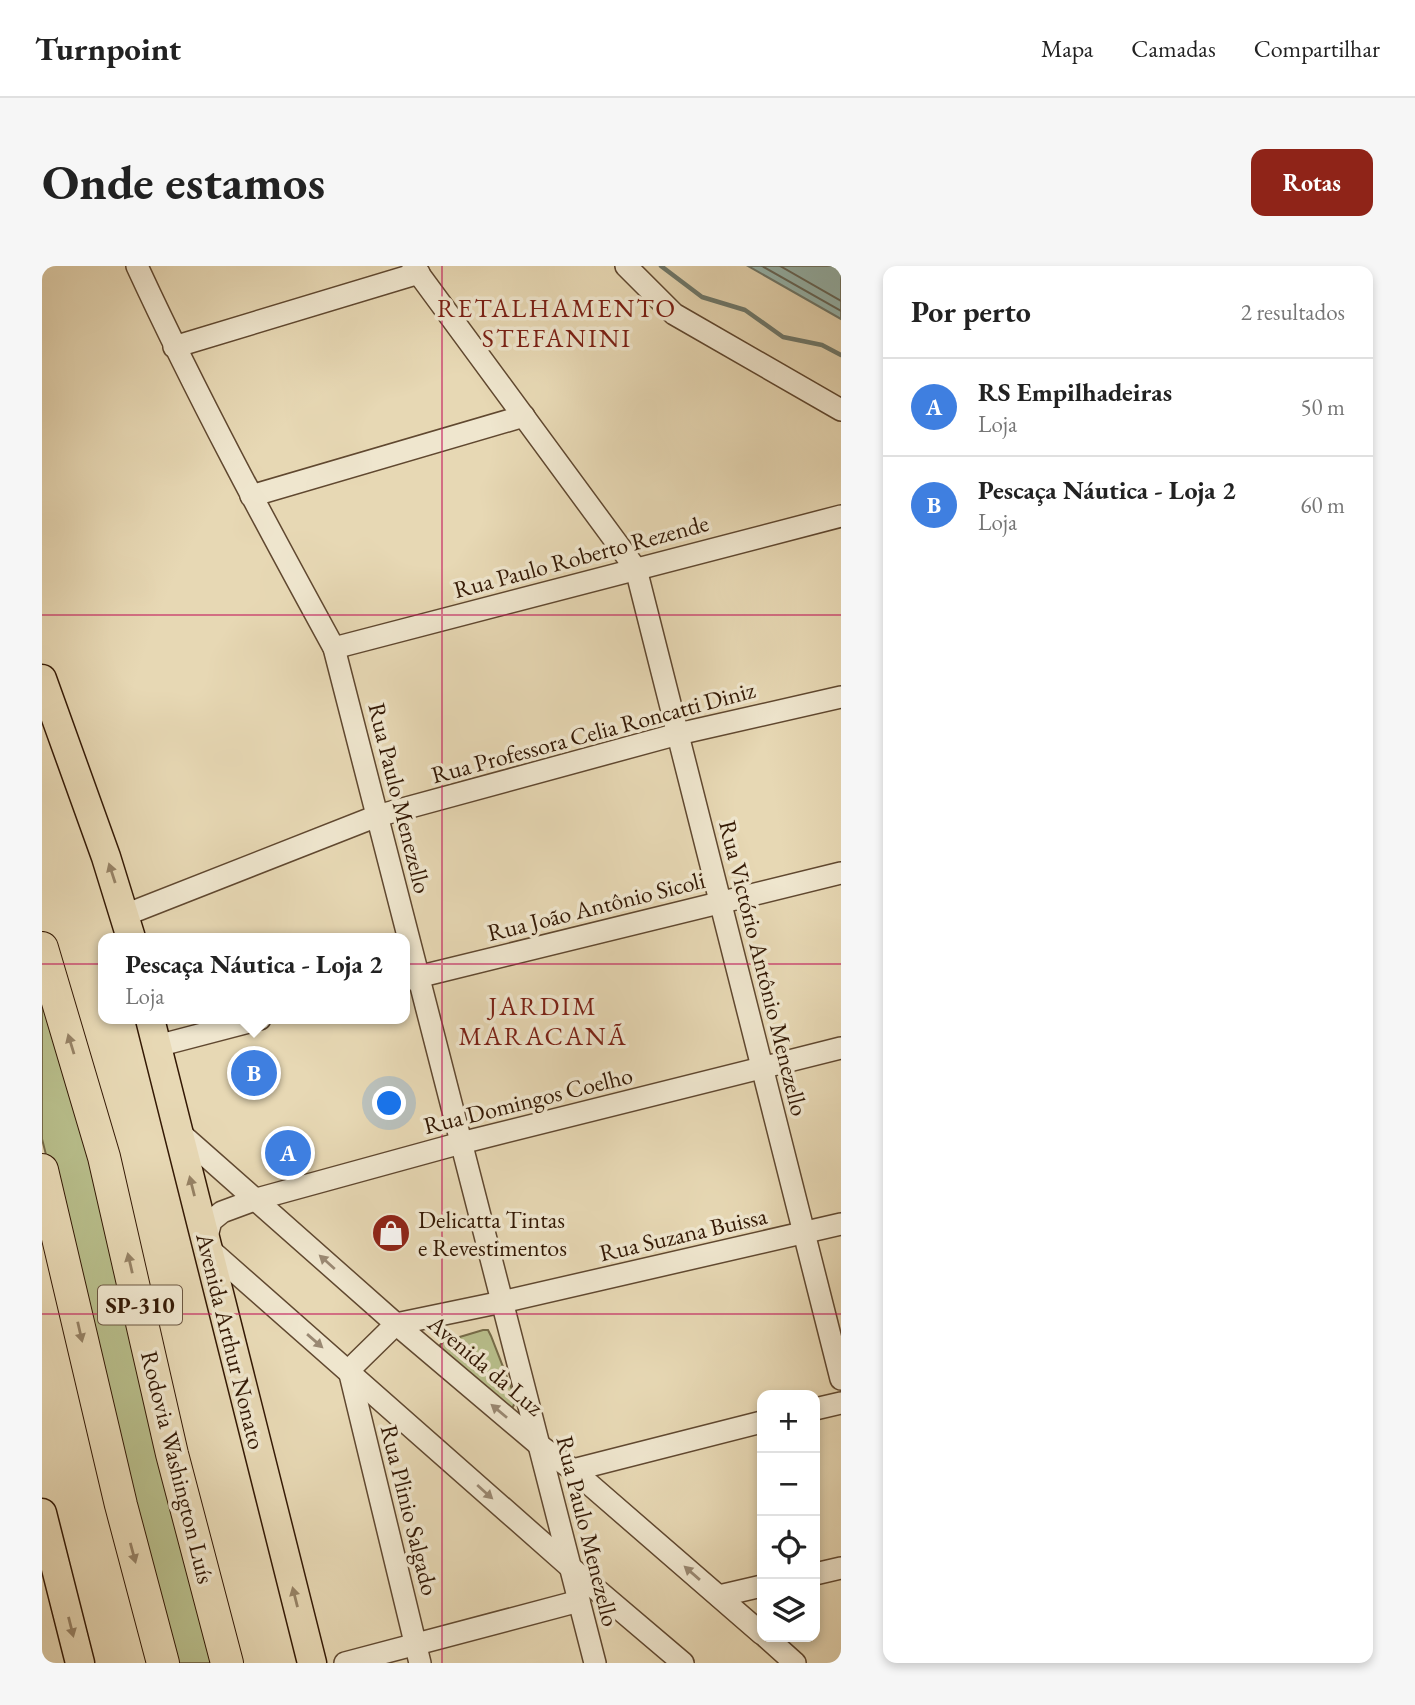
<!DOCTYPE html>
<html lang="pt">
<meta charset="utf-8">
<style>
body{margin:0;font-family:"EB Garamond",serif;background:#f6f6f6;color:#222}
.controls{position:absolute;right:21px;bottom:21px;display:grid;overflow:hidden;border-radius:14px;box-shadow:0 4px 10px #0003}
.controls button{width:63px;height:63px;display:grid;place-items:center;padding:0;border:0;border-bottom:2px solid #e0e0e0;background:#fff;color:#222;font:35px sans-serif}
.you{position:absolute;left:348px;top:838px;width:24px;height:24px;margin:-18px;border:5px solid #fff;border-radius:50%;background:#1a73e8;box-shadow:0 0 0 10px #1a73e833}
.badge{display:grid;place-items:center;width:46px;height:46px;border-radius:50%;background:#8f2418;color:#fff;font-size:23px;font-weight:700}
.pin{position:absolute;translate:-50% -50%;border:4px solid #fff;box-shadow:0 2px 7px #0006}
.popup{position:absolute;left:56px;top:667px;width:312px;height:91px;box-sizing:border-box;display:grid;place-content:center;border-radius:14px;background:#fff;filter:drop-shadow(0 2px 5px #0005);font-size:23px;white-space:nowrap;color:#767676}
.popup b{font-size:26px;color:#222}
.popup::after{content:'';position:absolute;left:50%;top:100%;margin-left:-14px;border:14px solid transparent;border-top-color:#fff}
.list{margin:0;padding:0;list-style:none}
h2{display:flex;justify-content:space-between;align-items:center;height:91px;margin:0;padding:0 28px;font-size:30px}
h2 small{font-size:23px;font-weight:400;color:#767676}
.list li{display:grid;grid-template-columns:46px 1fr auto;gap:21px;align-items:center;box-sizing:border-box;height:98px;padding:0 28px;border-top:2px solid #e0e0e0}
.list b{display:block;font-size:26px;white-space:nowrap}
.list p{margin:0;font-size:23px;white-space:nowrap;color:#767676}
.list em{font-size:23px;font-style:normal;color:#767676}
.icon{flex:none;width:38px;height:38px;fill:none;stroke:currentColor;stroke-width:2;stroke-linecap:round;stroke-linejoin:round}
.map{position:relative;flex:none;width:799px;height:1397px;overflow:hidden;border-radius:14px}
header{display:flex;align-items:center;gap:42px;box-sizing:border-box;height:98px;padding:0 35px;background:#fff;border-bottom:2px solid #e0e0e0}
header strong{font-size:33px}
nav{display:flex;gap:38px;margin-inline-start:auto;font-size:24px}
.intro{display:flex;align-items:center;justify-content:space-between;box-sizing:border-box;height:168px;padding:0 42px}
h1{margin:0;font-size:49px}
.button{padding:18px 32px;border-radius:14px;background:#8f2418;color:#fff;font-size:24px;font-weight:700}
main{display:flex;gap:42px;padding:0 42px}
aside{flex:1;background:#fff;border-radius:14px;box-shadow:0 4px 10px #0003}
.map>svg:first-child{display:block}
.green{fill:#b8be8b;stroke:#766b48;stroke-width:2}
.water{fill:#97b9b2;stroke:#6f796c;stroke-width:2}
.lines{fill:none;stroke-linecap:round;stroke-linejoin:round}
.shore{stroke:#65685b;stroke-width:2}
.stream{stroke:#6f796c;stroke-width:4.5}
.minor-casing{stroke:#604830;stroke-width:24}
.major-casing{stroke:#331804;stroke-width:31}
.highway-casing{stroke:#331804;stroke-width:34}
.minor{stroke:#efe6ce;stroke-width:21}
.major{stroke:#e7d8b4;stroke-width:28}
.highway{stroke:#e7d8b4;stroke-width:32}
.oneway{fill:#968265}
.oneway2{fill:#9a8973}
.grid{fill:none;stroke:#c2185b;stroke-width:2;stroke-opacity:0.55}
.labels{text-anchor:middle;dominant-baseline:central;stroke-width:7;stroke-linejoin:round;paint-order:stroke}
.shield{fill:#efe6ce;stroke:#6b5641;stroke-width:2}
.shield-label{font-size:23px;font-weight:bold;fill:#331804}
.street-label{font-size:24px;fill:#331804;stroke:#efe6ce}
.poi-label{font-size:24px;fill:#331804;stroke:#efe6ce;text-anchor:start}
.neighbourhood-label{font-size:26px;letter-spacing:2px;fill:#7a1f14;stroke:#efe6ce}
</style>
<header>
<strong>Turnpoint</strong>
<nav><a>Mapa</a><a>Camadas</a><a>Compartilhar</a></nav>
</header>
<div class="intro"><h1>Onde estamos</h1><a class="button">Rotas</a></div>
<main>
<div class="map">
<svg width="799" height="1397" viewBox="0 0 799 1397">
<rect width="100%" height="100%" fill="#e7d8b4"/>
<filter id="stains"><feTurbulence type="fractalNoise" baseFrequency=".00286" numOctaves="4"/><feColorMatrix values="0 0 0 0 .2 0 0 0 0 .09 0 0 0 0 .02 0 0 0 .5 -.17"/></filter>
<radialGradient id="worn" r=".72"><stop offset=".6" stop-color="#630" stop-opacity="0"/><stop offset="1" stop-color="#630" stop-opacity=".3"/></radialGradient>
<g class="green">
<path d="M0 710 175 1397H127L32 999 0 873Z"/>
<path d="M441 1064H446L449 1070 474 1134 470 1143 463 1139 399 1083 398 1079 401 1076Z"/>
</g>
<path class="water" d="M706 0H799V53Z"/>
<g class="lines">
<g class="shore">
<path d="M720 0 799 45"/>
<path d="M738 0 799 35"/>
</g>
<path class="stream" d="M619 0 660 31 703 44 741 71 780 79 799 89"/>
<defs>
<g id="minor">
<path d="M95 0C155 130 223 256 292 382L553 1397"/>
<path d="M371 0 594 303 799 1113"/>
<path d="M584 0 632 48 799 144"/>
<path d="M132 81 377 7"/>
<path d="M209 230 482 150"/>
<path d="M292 382 799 250"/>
<path d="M83 649 335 550 636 468 799 431"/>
<path d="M363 714 799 607"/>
<path d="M115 780 218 753"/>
<path d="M137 866 354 1058 497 1179 531 1204 720 1368"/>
<path d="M164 974 169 955 180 946 215 933 419 877 799 782"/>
<path d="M166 982 528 1301 641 1397"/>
<path d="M773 1143 799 1137"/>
<path d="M531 1204 720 1156"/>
<path d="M773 1308 799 1302"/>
<path d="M677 1330 720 1320"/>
<path d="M724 1371 753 1397"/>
<path d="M303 1397 537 1335"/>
<path d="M378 1397 307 1104 354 1058 460 1036 799 958"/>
</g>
<g id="major">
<path d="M0 413 64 591 89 672"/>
<path d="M108 753 270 1397"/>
<path d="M0 1247 38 1397"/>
</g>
<g id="highway">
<path d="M0 682 62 891 130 1188 185 1397"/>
<path d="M0 904 79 1239 121 1397"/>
</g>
</defs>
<use href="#minor" class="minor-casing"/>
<use href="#major" class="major-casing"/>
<use href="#highway" class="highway-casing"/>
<use href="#minor" class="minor"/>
<use href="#major" class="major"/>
<use href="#highway" class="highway"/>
</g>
<defs><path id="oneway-solid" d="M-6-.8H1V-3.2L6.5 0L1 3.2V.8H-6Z" transform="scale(1.75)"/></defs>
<g class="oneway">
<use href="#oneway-solid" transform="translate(70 607) rotate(-108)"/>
<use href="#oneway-solid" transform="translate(29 778) rotate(-107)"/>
<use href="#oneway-solid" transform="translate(150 920) rotate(-104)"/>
<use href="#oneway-solid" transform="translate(88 997) rotate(-103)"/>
<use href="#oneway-solid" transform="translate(38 1066) rotate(77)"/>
<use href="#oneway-solid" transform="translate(91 1287) rotate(75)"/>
<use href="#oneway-solid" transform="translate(253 1331) rotate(-104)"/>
<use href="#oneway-solid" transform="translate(29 1361) rotate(76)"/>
</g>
<g class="oneway2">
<use href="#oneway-solid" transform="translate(285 996) rotate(-138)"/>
<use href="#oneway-solid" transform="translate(273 1075) rotate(41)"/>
<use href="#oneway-solid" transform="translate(457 1145) rotate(-140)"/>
<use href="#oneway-solid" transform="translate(443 1226) rotate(42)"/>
<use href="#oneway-solid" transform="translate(650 1307) rotate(-139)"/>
</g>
<path class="grid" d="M400 0V1397M0 349H799M0 698H799M0 1048H799"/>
<defs>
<symbol id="shop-disc" viewBox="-11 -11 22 22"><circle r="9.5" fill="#8f2418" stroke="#efe6ce"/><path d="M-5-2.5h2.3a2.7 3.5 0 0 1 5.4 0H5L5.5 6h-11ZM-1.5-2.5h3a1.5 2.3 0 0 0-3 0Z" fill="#fff"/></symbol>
</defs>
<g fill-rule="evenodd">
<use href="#shop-disc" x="327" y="945" width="44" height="44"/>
</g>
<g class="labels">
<rect class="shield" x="56" y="1019.5" width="84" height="39" rx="5"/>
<g class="shield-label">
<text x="98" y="1039">SP-310</text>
</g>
<g class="street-label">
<text transform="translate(539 290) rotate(-15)">Rua Paulo Roberto Rezende</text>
<text transform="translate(551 466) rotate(-15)">Rua Professora Celia Roncatti Diniz</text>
<text transform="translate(358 532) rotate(76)">Rua Paulo Menezello</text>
<text transform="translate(554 640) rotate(-14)">Rua João Antônio Sicoli</text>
<text transform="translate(722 702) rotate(76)">Rua Victório Antônio Menezello</text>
<text transform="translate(486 834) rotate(-14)">Rua Domingos Coelho</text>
<text transform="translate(641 968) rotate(-13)">Rua Suzana Buissa</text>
<text transform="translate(189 1075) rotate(76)">Avenida Arthur Nonato</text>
<text transform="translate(444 1099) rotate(40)">Avenida da Luz</text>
<text transform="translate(136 1201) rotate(76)">Rodovia Washington Luís</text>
<text transform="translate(368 1244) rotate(76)">Rua Plinio Salgado</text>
<text transform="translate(546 1265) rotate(76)">Rua Paulo Menezello</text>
</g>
<g class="poi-label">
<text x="376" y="953">Delicatta Tintas<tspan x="376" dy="28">e Revestimentos</tspan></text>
</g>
<g class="neighbourhood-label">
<text x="515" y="42">RETALHAMENTO<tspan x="515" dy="30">STEFANINI</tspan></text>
<text x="501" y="740">JARDIM<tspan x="501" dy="30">MARACANÃ</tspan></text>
</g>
</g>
<rect width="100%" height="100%" filter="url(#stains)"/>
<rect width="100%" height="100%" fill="url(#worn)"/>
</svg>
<div class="controls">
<button>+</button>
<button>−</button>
<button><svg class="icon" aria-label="locate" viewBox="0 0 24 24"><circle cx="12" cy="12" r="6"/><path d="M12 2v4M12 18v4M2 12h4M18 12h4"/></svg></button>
<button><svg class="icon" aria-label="layers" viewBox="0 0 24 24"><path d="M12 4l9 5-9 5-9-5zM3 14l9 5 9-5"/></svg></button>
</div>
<div class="you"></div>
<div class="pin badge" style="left:246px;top:887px;background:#3f7fe0">A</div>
<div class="pin badge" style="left:212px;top:807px;background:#3f7fe0">B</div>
<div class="popup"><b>Pescaça Náutica - Loja 2</b>Loja</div>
</div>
<aside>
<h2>Por perto<small>2 resultados</small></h2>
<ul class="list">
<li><span class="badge" style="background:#3f7fe0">A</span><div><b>RS Empilhadeiras</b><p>Loja</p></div><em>50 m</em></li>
<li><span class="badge" style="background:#3f7fe0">B</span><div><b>Pescaça Náutica - Loja 2</b><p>Loja</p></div><em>60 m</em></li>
</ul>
</aside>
</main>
